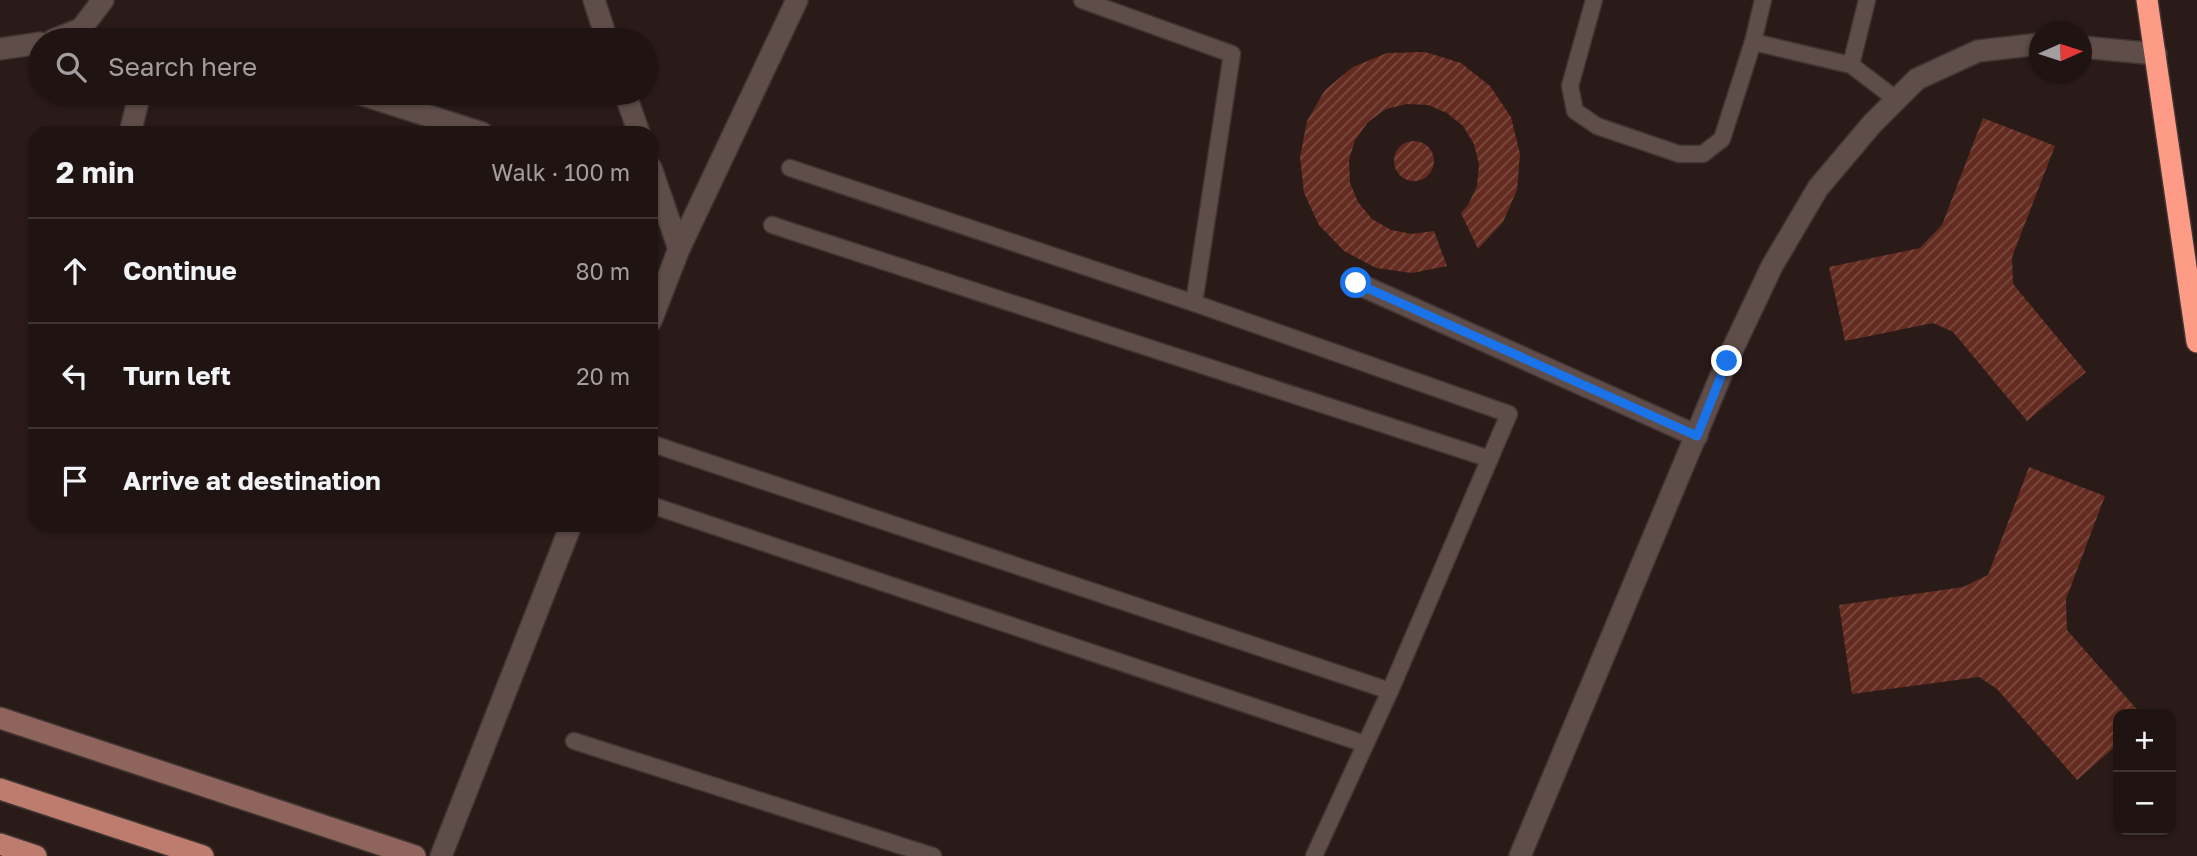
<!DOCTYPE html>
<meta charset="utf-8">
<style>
body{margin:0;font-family:"Golos Text",sans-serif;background:#281d1b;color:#f1f3f6}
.controls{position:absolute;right:21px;bottom:21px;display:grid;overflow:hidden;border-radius:14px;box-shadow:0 2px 5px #0004}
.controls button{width:63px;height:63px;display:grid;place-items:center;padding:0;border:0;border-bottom:2px solid #3d3332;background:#201412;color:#f1f3f6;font:35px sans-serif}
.compass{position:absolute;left:2029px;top:21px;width:63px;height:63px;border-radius:50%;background:#201412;box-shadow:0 2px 5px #0004;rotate:87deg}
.stop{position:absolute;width:21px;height:21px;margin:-16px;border:5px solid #1a73e8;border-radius:50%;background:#fff}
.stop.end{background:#1a73e8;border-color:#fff;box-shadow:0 2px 7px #0008}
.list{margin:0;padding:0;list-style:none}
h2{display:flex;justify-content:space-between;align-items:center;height:91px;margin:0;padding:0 28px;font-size:30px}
h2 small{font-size:23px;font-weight:400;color:#a29e9f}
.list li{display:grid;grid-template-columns:46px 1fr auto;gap:21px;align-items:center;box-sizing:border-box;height:105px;padding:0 28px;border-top:2px solid #3d3332}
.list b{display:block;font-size:26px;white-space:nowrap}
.list em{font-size:23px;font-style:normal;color:#a29e9f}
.icon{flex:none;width:38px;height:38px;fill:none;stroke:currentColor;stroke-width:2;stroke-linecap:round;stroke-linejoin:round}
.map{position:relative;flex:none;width:2197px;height:856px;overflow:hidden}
.search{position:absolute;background:#201412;box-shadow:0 2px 5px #0004;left:28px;top:28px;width:630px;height:77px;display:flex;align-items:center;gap:18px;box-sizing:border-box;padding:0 24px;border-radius:38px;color:#a29e9f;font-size:26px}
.panel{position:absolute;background:#201412;box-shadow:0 2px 5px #0004;left:28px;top:126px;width:630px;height:406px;border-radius:21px}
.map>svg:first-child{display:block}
.building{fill:url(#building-hatch)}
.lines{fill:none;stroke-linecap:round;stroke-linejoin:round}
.lane-casing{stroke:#403533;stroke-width:19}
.street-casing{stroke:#403533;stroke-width:24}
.secondary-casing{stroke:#403533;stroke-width:24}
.primary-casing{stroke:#403533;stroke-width:24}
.highway-casing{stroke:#403533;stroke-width:24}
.lane{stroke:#5f4d49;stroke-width:16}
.street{stroke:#5f4d49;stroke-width:21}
.secondary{stroke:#8e645c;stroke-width:21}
.primary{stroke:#be7c6e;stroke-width:21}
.highway{stroke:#fd9b87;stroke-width:21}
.route{stroke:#1a73e8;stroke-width:9}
</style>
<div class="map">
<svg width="2197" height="856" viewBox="0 0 2197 856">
<defs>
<pattern id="building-hatch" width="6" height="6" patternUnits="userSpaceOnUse" patternTransform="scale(1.75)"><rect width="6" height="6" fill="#642c21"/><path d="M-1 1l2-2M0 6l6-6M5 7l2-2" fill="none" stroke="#7b4b42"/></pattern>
</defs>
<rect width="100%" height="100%" fill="#2a1b18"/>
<g class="building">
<path d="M1425 52 1461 63 1490 86 1511 117 1520 154 1517 190 1503 222 1478 249 1461 213 1468 205 1477 186 1479 165 1474 144 1463 126 1447 113 1428 105 1407 104 1386 109 1368 122 1355 140 1349 160 1350 183 1358 202 1372 219 1391 230 1412 234 1434 231 1447 266 1412 273 1376 268 1344 251 1319 225 1304 193 1300 157 1307 121 1325 90 1353 67 1387 53Z"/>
<path d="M1983 118 2055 146 2012 257 2013 284 2086 372 2027 421 1953 332 1933 323 1845 341 1829 267 1920 248 1942 225Z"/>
<circle cx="1414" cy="161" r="20"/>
<path d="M2029 467 2105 496 2066 599 2067 630 2141 714H2118V744L2077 780 1997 689 1979 677 1852 694 1839 605 1963 587 1988 575Z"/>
</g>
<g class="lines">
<defs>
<g id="lane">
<path d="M1082 0 1232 54 1194 303"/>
<path d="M1594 0 1570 86 1575 111 1597 126 1679 154H1703L1722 139 1753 42 1763 0"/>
<path d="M1753 42 1851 65 1897 100"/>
<path d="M1851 65 1867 0"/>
<path d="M790 168 1194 303 1509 414 1390 691 1314 856"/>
<path d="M772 225 1490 459"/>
<path d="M656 445 1390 691"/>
<path d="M651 505 1365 744"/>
<path d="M574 741 933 856"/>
</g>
<g id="street">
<path d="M594 0 607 40"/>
<path d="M53 40 81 29 103 0"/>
<path d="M2082 47 2156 54"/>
<path d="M0 49 40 43"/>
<path d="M357 93 482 133"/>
<path d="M625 93 639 133"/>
<path d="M130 133 140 93"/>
<path d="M651 168 679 249 651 321"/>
<path d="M679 249 797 0"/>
<path d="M1356 283 1697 436"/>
<path d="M441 856 571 525"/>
<path d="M1520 856 1727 361 1772 266 1818 188 1872 124 1917 79 1978 51 2039 44"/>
</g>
<path id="secondary" d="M0 718 415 856"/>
<g id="primary">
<path d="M0 789 203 856"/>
<path d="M0 844 36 856"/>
</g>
<path id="highway" d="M2147 0 2197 342"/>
</defs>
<use href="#lane" class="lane-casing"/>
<use href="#street" class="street-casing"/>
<use href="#secondary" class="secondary-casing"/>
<use href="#primary" class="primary-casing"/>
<use href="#highway" class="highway-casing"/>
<use href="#lane" class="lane"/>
<use href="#street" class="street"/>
<use href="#secondary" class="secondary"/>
<use href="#primary" class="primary"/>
<use href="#highway" class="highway"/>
</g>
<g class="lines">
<path class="route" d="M1356 283 1697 436 1727 361"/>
</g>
</svg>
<div class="controls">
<button>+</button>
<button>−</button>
</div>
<svg class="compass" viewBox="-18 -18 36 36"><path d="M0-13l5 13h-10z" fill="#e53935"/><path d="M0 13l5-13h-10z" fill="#a29e9f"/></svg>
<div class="stop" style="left:1356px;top:283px"></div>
<div class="stop end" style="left:1727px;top:361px"></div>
<div class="search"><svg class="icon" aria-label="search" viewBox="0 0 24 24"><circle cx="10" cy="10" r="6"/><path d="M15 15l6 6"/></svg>Search here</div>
<section class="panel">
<h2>2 min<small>Walk · 100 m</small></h2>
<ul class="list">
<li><svg class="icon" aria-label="ahead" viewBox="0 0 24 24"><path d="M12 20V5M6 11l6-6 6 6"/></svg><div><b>Continue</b></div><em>80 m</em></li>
<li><svg class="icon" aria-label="left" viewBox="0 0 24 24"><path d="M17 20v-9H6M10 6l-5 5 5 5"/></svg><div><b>Turn left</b></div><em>20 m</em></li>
<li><svg class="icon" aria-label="arrive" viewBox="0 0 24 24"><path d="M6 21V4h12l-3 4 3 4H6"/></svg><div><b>Arrive at destination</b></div></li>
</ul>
</section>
</div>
